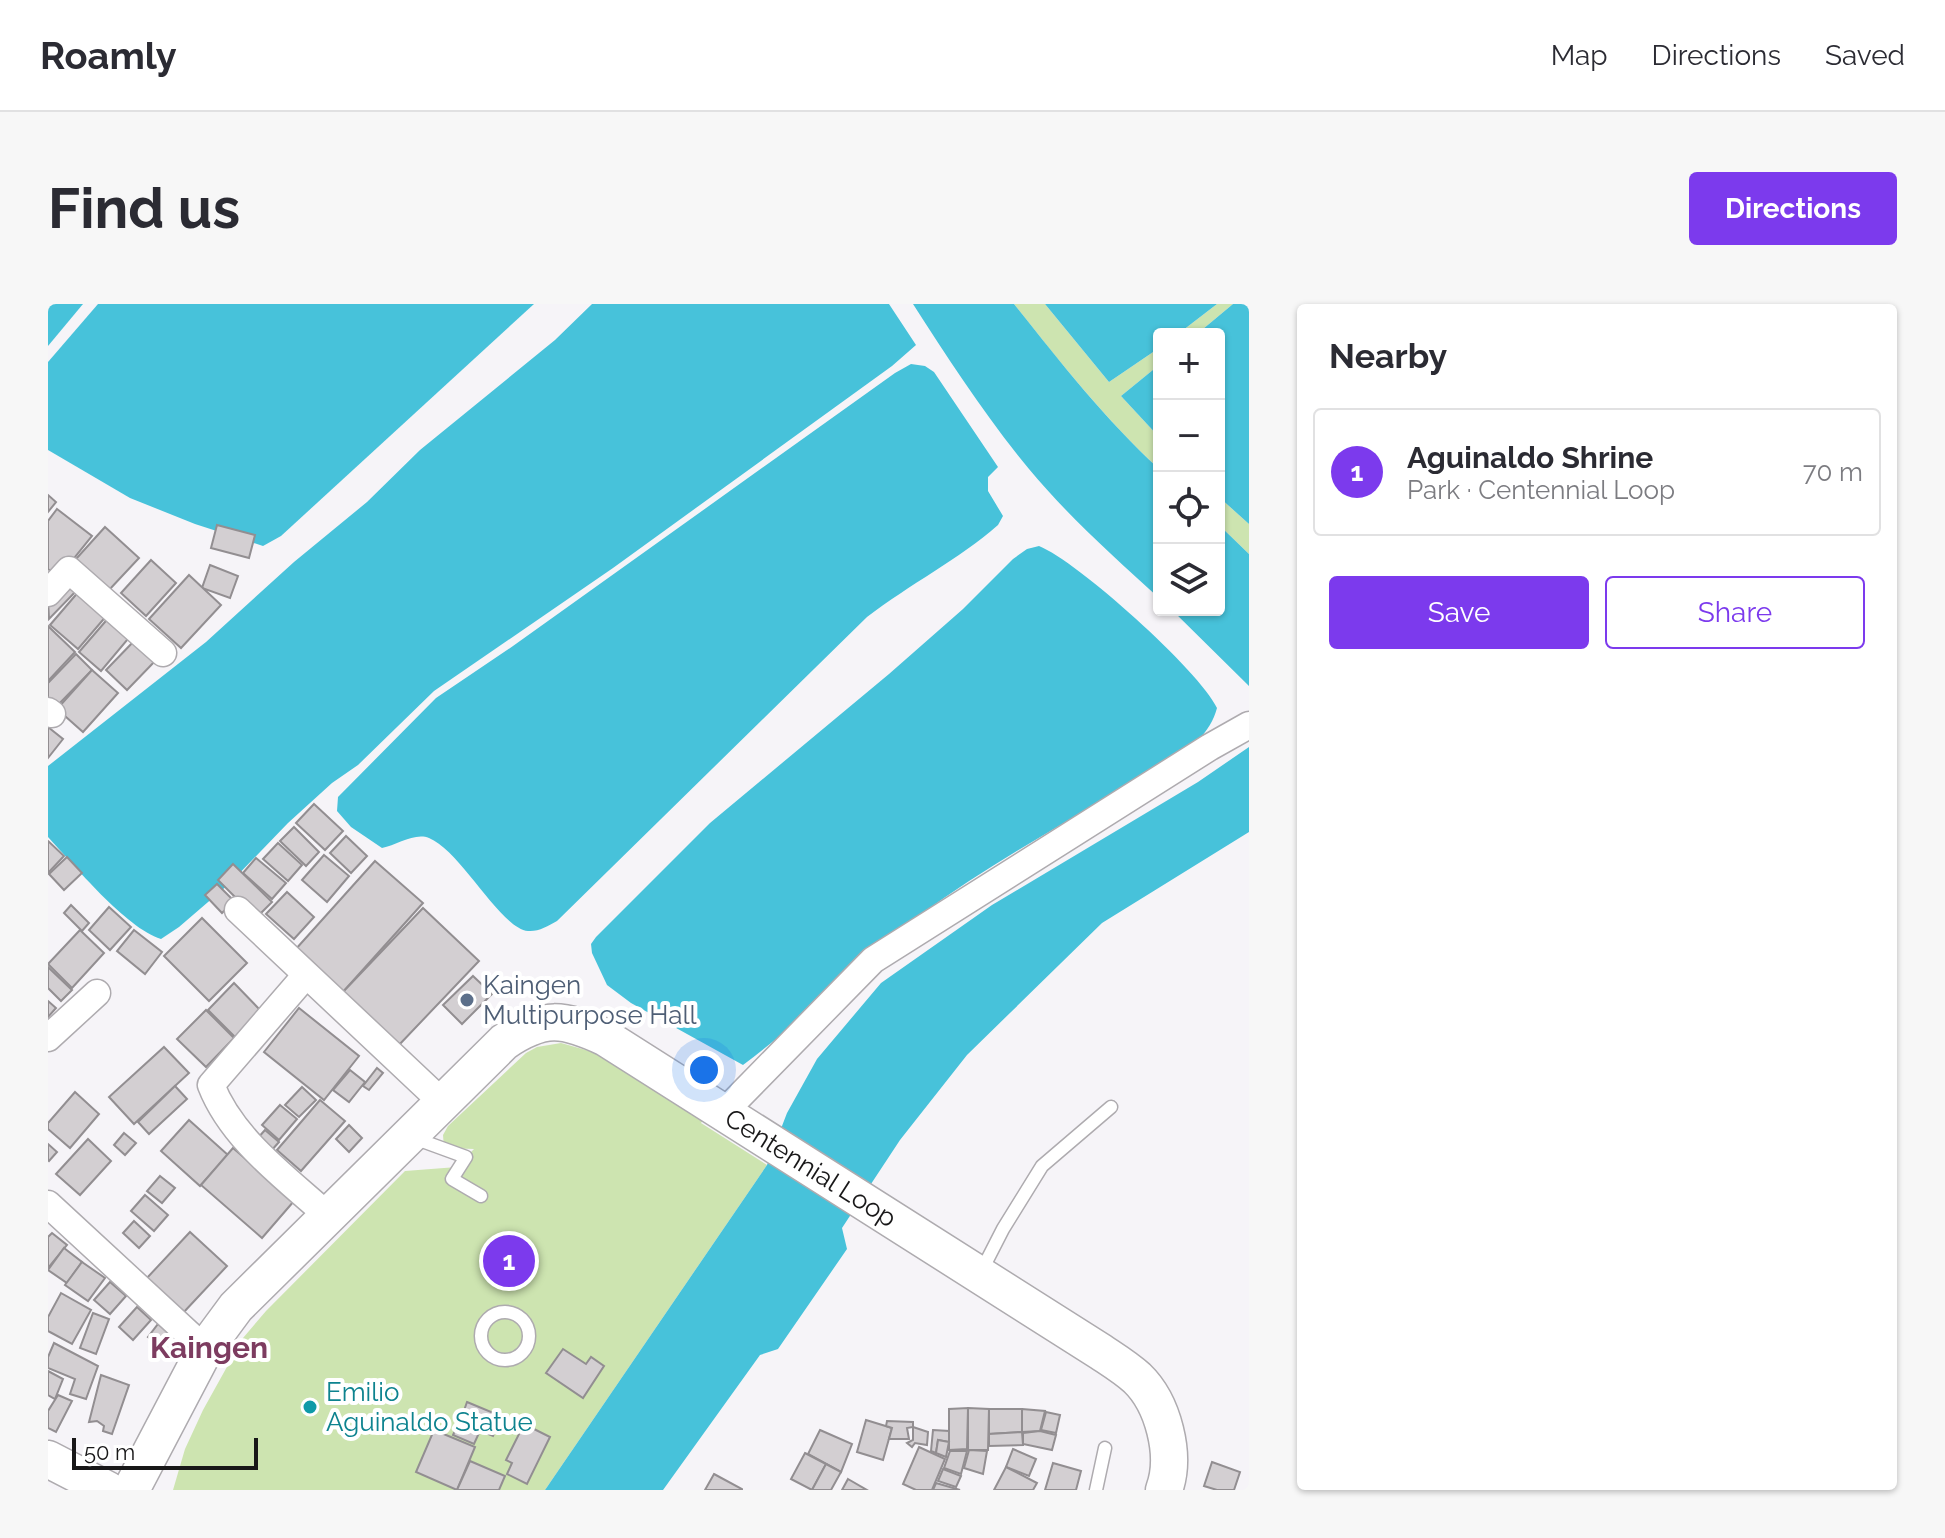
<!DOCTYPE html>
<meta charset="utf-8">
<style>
body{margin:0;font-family:Raleway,sans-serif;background:#f7f7f7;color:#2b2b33}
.controls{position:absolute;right:24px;top:24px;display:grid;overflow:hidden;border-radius:8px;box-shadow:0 2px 6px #0004}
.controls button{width:72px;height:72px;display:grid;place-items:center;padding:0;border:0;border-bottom:2px solid #e1e1e2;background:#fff;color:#2b2b33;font:40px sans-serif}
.scale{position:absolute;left:24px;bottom:20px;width:186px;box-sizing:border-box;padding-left:8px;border:4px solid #181718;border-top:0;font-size:22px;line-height:28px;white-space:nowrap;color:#181718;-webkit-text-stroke:6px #fff;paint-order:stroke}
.you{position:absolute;left:656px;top:766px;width:28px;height:28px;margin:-20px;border:6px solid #fff;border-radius:50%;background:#1a73e8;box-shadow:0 0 0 12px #1a73e833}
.badge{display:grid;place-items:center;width:52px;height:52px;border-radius:50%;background:#7c3aed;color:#fff;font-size:26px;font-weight:700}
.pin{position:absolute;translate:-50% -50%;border:4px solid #fff;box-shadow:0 2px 8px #0006}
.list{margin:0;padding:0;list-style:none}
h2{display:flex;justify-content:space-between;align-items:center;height:104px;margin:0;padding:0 32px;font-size:34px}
h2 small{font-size:26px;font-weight:400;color:#7c7c81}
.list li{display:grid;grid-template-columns:52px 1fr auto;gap:24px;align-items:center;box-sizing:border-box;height:128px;margin:0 16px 16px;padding:0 16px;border:2px solid #e1e1e2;border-radius:8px}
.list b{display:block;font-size:30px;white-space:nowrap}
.list p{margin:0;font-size:26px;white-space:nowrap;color:#7c7c81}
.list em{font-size:26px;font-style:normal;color:#7c7c81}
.actions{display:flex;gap:16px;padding:24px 32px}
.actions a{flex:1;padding:18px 0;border:2px solid #7c3aed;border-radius:8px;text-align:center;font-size:28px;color:#7c3aed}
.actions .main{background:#7c3aed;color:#fff}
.icon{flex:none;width:44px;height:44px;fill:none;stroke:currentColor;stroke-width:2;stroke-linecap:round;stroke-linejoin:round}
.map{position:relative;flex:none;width:1201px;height:1186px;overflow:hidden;border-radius:8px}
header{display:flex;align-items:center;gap:48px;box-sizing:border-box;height:112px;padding:0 40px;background:#fff;border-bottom:2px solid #e1e1e2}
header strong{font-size:38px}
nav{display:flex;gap:44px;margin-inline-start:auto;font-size:28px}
.intro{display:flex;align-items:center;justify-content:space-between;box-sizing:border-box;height:192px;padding:0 48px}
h1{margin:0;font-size:56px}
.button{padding:20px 36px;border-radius:8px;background:#7c3aed;color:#fff;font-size:28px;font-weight:700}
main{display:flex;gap:48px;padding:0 48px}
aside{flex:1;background:#fff;border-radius:8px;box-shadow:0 2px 6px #0004}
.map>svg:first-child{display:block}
.green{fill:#cde4b0}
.water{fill:#47c2da}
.building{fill:#d3cfd2;stroke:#928e91;stroke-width:2}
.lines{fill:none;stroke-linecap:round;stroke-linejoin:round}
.service-casing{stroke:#aeabaf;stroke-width:15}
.minor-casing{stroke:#aeabaf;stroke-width:29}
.secondary-casing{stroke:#aeabaf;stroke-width:39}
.service{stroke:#fff;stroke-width:12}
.minor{stroke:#fff;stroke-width:26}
.secondary{stroke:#fff;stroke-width:36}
.service-dot{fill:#5c6f8a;stroke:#fff;stroke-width:3}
.culture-dot{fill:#0f9aa8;stroke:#fff;stroke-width:3}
.labels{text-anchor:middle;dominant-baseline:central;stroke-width:8;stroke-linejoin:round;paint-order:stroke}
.service-label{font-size:26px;fill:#4e5e75;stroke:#fff;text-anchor:start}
.street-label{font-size:26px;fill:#181718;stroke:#fff}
.culture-label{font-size:26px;fill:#0d838f;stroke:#fff;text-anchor:start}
.quarter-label{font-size:30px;font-weight:bold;fill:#7d3c60;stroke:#fff}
</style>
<header>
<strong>Roamly</strong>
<nav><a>Map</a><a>Directions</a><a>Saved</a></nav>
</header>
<div class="intro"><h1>Find us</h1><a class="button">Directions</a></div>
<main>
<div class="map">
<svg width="1201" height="1186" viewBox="0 0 1201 1186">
<rect width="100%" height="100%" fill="#f6f4f8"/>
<g class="green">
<path d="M966 0H997L1061 78 1111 44V61L1073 92 1111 133V165C1056 114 1012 58 966 0Z"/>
<path d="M1169 0H1185L1149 30H1130Z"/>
<path d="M1171 193 1201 220V250L1171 221Z"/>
<path d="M513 739 559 752 657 813 653 819 719 861 497 1186H125L137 1145 155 1106 195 1034 218 1007 357 867 409 863 426 845 396 844 395 831 400 822 478 749 489 743Z"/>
</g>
<g class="water">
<path d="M0 0H35L0 42Z"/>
<path d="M50 0H486L233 232 215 242 147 220 82 194 0 146V58Z"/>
<path d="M544 0H841L868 41 844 62 565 264 386 387 310 461 284 479 240 519 181 580 131 623 113 635C78 624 26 561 0 533V462L158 338 246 258 319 198 372 146 507 36Z"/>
<path d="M865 0H966C1013 59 1056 114 1111 165V294C1066 253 1020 212 981 165 938 113 901 56 865 0Z"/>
<path d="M997 0H1169L1130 30H1111V44L1061 78Z"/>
<path d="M1185 0H1201V220L1171 193V30H1149Z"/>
<path d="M863 60 877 62 886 68 950 163 940 173V187L955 212 950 221C910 256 862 280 819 313L509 617C500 622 490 628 480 627 452 624 413 547 381 534 367 528 349 541 334 544L303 523 289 507 290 493 388 394 465 342 847 69Z"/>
<path d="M1111 61V133L1073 92Z"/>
<path d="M1171 221 1201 250V382L1124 306H1171Z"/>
<path d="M991 242C1029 257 1152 367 1169 404 1157 449 1101 469 1064 491 999 529 933 566 872 611 810 658 757 715 695 761L583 699 559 681 544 649 543 640 548 633 662 519 841 370 915 305 965 255 979 245Z"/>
<path d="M1201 443V528L1054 619 919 751 852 836 794 924 799 945 730 1045 712 1051 615 1186H497L719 861 739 809 769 755 833 679 944 601 1150 478Z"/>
</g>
<g class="building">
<path d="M0 191 8 198 0 208Z"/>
<path d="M9 205 44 232 11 273 0 265V217Z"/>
<path d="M169 221 207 231 201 254 163 244Z"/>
<path d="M57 223 91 254 61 286 28 255Z"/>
<path d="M103 256 128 279 98 312 73 289Z"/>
<path d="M162 261 190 272 182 294 154 284Z"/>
<path d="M141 271 173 301 133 344 101 315Z"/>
<path d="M21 275 31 284 1 315 0 297Z"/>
<path d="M32 286 60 310 30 345 2 321Z"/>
<path d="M63 311 85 329 53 367 31 348Z"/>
<path d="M0 322 27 348 0 377Z"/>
<path d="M88 335 109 355 79 386 58 366Z"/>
<path d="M28 350 44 366 7 404 0 397V379Z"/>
<path d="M44 366 70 389 35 428 9 405Z"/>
<path d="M0 423 15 435 0 454Z"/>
<path d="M266 500 295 527 277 546 248 519Z"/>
<path d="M246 523 271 548 258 562 232 537Z"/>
<path d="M298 532 319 552 303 569 282 549Z"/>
<path d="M0 537 16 552 0 569Z"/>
<path d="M230 539 254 561 240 577 215 555Z"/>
<path d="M276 551 301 572 279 598 254 576Z"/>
<path d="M19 553 34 569 16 586 1 570Z"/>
<path d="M208 554 238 579 224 595 195 569Z"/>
<path d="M327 557 375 599 294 689 247 646Z"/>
<path d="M185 560 224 598 208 614 170 576Z"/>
<path d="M169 580 186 597 174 609 157 591Z"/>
<path d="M239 588 266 613 246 635 218 610Z"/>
<path d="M23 601 41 619 34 627 16 609Z"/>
<path d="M61 603 83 623 62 646 41 626Z"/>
<path d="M375 604 431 657 350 742 294 689Z"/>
<path d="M154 614 199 659 161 697 116 652Z"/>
<path d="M32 626 56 649 24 684 0 660Z"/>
<path d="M86 626 114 648 97 670 69 647Z"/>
<path d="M0 663 24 686 13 697 0 684Z"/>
<path d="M425 672 444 690 414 720 395 701Z"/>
<path d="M186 679 215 709 189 735 160 706Z"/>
<path d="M0 697 8 704 0 713Z"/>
<path d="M251 704 311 752 276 796 216 748Z"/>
<path d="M158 706 186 734 158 763 129 735Z"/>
<path d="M116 743 141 769 86 820 61 793Z"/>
<path d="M329 764 335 769 321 786 315 782Z"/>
<path d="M302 766 317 778 301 798 285 786Z"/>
<path d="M127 782 139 795 101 830 90 818Z"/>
<path d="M254 783 268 796 251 813 237 801Z"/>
<path d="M27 788 51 810 22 844 0 825V819Z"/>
<path d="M272 796 297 817 253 867 229 846Z"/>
<path d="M232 801 249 815 231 836 214 821Z"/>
<path d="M141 816 180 851 152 882 113 847Z"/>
<path d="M301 821 314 834 301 848 288 835Z"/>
<path d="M217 826 231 838 223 847 209 835Z"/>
<path d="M76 829 88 839 77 851 66 841Z"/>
<path d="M40 835 63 857 32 891 8 870Z"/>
<path d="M0 840 9 848 1 857 0 856Z"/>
<path d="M185 844 246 897 214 934 153 881Z"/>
<path d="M112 872 127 884 114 899 99 887Z"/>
<path d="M97 891 120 911 106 927 83 907Z"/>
<path d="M86 917 102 932 91 944 75 929Z"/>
<path d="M142 928 179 962 135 1009 98 975Z"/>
<path d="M4 929 19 941 0 964V933Z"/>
<path d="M16 944 34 958 19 979 0 966Z"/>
<path d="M34 958 57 974 40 997 17 981Z"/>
<path d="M62 978 78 992 62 1010 46 996Z"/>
<path d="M13 989 43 1006 24 1040 0 1027V1013Z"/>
<path d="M89 1003 103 1016 85 1036 71 1023Z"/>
<path d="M45 1009 61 1015 48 1050 32 1044Z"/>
<path d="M110 1020 121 1028 111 1041 100 1033Z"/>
<path d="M6 1039 50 1062 38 1095 22 1090 27 1075 0 1064V1053Z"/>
<path d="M515 1045 538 1060 543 1053 556 1062 535 1094 498 1069Z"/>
<path d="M0 1067 15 1075 7 1095 0 1091Z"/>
<path d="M53 1071 81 1081 64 1130 55 1127 56 1122 49 1117 41 1118Z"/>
<path d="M10 1091 24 1097 8 1128 0 1124V1107Z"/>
<path d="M419 1098 448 1110 445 1118 450 1120 445 1132 418 1121 419 1117 413 1115Z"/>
<path d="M920 1104 941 1105 940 1146H920Z"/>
<path d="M920 1104 919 1145 901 1146V1105Z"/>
<path d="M941 1105H974V1128L941 1130Z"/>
<path d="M974 1105 997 1107 992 1127 974 1128Z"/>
<path d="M998 1108 1012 1111 1008 1129 993 1126Z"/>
<path d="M818 1116 844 1124 835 1156 809 1148Z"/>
<path d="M839 1117 865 1118V1123L859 1124 861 1135H841L844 1124 838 1122Z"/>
<path d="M410 1120 431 1129 426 1140 405 1131Z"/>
<path d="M476 1120 502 1133 479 1180 459 1170 464 1159 458 1156Z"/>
<path d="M865 1123 880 1128 879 1141 867 1139 864 1143 859 1139 865 1136Z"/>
<path d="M386 1126 427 1143 409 1186 368 1168Z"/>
<path d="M772 1126 804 1140 793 1168 760 1150Z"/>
<path d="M885 1126 901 1127V1138L890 1136 888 1149 883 1147Z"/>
<path d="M992 1127 1008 1131 1004 1146 975 1140V1129Z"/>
<path d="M974 1128 975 1141 941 1142V1130Z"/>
<path d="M890 1136 901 1138 898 1153 888 1149Z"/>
<path d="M871 1143 897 1155 884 1186H868L855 1180Z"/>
<path d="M965 1145 988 1155 981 1172 958 1163Z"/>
<path d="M921 1146 939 1147 935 1170 916 1164Z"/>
<path d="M902 1147H919L913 1170 896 1164Z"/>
<path d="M757 1149 778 1160 764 1186 743 1175Z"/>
<path d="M422 1157 457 1172 451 1186H409Z"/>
<path d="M1164 1158 1192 1168 1186 1186H1169L1156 1182Z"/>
<path d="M1005 1159 1033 1167 1028 1186H997Z"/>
<path d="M778 1160 793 1168 783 1186H764Z"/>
<path d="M958 1163 989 1179 985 1186H946Z"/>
<path d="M895 1165 913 1172 908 1183 890 1177Z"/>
<path d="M666 1170 694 1185V1186H657Z"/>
<path d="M800 1175 819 1186H794Z"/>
<path d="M888 1179 912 1186H885Z"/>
</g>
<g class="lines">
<defs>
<g id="service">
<path d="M366 834 418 853 404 875 433 892"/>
<path d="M933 968 955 925 994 862 1063 803"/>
<circle cx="457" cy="1032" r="24"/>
<path d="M1048 1186 1057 1144"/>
</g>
<g id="minor">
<path d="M0 289 21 266 115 349"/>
<path d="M0 407 4 410"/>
<path d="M190 606 394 798"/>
<path d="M258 671 163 781C184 835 237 873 279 911"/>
<path d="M0 734 49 689"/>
<path d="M676 808 825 656 1162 443 1201 421"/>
<path d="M0 900 157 1045"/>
</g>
<g id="secondary">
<path d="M0 1155 60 1186"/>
<path id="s1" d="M83 1186 157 1045 188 1003 456 738C496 711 515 714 558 734L1053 1048C1065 1056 1078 1064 1089 1074 1115 1099 1129 1151 1116 1186"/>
</g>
</defs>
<use href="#service" class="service-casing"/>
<use href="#minor" class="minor-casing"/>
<use href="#secondary" class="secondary-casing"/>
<use href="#service" class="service"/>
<use href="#minor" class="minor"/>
<use href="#secondary" class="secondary"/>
</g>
<circle class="service-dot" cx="419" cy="696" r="8"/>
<circle class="culture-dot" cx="262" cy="1103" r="8"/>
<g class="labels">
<g class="service-label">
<text x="435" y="681">Kaingen<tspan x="435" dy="30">Multipurpose Hall</tspan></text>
</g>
<g class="street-label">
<text stroke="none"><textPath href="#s1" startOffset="940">Centennial Loop</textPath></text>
</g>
<g class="culture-label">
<text x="278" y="1088">Emilio<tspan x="278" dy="30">Aguinaldo Statue</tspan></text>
</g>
<g class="quarter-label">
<text x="161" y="1043">Kaingen</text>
</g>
</g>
</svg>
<div class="controls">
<button>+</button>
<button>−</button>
<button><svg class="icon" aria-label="locate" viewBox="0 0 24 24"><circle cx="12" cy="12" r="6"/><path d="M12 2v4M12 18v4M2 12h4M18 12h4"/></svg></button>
<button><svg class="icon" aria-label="layers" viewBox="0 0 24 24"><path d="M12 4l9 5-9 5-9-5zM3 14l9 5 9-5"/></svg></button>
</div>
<div class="scale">50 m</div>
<div class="you"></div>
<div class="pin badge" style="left:461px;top:957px">1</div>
</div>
<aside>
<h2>Nearby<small></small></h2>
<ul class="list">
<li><span class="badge">1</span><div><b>Aguinaldo Shrine</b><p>Park · Centennial Loop</p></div><em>70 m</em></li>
</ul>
<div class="actions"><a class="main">Save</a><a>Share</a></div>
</aside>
</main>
